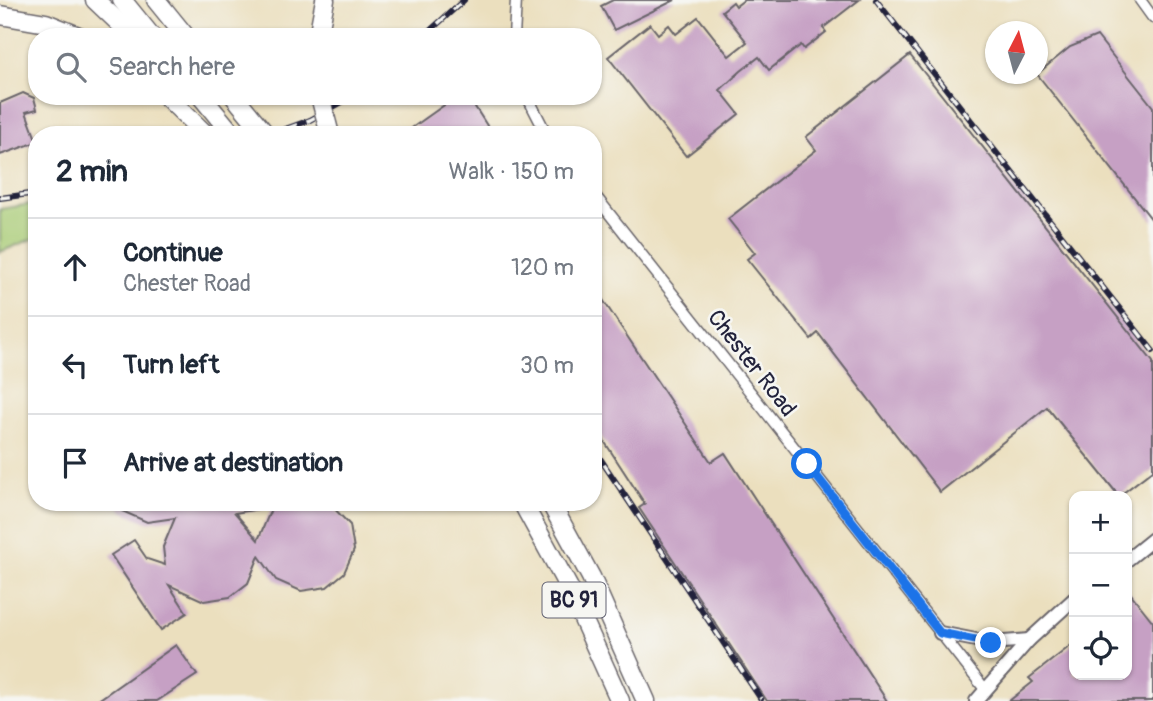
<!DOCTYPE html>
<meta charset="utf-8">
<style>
body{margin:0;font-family:Pangolin,sans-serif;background:#f6f6f7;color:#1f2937}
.controls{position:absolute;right:21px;bottom:21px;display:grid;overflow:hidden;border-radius:14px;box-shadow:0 2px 5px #0004}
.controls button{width:63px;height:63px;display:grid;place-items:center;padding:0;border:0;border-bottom:2px solid #e0e1e3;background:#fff;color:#1f2937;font:35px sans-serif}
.compass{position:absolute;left:985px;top:21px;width:63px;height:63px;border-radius:50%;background:#fff;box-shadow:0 2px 5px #0004;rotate:6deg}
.stop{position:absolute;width:21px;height:21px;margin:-16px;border:5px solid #1a73e8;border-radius:50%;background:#fff}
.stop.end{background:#1a73e8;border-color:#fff;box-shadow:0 2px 7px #0008}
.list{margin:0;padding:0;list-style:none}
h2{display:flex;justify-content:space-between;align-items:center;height:91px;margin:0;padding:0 28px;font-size:30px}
h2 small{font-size:23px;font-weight:400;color:#747a83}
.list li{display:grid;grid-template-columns:46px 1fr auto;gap:21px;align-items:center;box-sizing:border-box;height:98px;padding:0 28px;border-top:2px solid #e0e1e3}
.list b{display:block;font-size:26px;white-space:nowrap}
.list p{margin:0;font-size:23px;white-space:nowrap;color:#747a83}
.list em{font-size:23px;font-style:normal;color:#747a83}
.icon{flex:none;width:38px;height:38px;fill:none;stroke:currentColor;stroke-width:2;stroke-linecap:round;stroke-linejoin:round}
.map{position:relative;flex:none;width:1153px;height:701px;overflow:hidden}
.search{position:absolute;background:#fff;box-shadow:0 2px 5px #0004;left:28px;top:28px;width:574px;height:77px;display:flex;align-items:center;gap:18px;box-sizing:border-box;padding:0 24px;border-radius:28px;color:#747a83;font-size:26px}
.panel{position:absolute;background:#fff;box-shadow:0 2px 5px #0004;left:28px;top:126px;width:574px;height:385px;border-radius:28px}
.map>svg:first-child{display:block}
.green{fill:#a8cb74;stroke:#657658;stroke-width:2}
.building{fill:#c6a0c4}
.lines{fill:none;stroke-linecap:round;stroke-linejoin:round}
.street-casing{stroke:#686469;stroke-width:13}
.secondary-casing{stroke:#686469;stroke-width:16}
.highway-casing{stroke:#686469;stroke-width:21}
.street{stroke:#fff;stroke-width:10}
.secondary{stroke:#fff;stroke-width:12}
.highway{stroke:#fff;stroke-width:18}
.rail-casing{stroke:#22223b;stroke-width:6}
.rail{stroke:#f6f6f2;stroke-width:3.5;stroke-dasharray:10;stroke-linecap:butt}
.highway-bridge-casing{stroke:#686469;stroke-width:21;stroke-linecap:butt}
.highway-bridge{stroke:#fff;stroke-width:18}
.route{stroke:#1a73e8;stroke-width:9}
.labels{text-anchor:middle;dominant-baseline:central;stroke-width:5;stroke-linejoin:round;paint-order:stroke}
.shield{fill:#f6f6f2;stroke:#626272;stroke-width:2}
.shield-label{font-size:21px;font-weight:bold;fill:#22223b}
.street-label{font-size:23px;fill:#22223b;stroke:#f6f6f2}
</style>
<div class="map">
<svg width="1153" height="701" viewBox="0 0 1153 701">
<rect width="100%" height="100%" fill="#f6f6f2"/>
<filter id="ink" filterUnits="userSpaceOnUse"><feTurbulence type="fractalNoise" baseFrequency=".0143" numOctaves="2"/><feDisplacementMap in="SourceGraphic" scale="14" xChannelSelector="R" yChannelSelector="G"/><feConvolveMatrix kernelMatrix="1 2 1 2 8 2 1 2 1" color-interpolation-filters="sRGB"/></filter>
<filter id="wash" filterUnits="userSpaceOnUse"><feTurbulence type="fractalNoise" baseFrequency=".00686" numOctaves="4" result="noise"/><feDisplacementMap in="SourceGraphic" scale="28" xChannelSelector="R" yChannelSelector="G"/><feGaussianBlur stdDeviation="1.57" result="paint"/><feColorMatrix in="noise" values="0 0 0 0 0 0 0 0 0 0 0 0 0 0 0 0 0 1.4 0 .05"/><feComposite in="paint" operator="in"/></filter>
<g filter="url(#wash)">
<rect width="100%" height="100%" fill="#ebdfbe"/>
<path class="green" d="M37 203V237L0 252V209Z"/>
<g id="blocks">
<g class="building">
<path d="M613 0H675L614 30 601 6Z"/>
<path d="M744 0H859L823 28 826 32 804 49 801 45 769 70 759 57 741 71 720 90 739 114 686 156 608 57 650 24 658 34 669 25 676 34 698 17 729 56 747 42 722 11 733 2 736 6Z"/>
<path d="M1097 36 1153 107V221L1037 74 1070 47Z"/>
<path d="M910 55 1153 362V470L1119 496 1047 407 940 492 818 333 811 339 747 259 755 253 728 219 816 150 806 137Z"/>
<path d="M23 93 34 98 37 109 26 112 37 142 0 155V103Z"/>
<path d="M457 96H468L493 135H402Z"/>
<path d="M593 285 711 462 725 453 887 701H767L639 508 645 504 593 424Z"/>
<path d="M116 502H265V508L235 513 258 540 274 502H328L350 525 354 550 344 573 327 587 301 591 276 580 259 556 248 583 230 597 204 601 169 585 187 613 161 630 111 555 134 540 147 559 165 565 163 547 175 518 147 522 122 511Z"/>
<path d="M1127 589 1153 622V701H1009L1033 682 1029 678 1074 643V675H1127Z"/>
<path d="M176 645 197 675 157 701H97Z"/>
</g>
</g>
</g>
<g filter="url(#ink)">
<use href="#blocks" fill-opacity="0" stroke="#686469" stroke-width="2"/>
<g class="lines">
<defs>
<g id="street">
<path d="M1140 0 1153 18"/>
<path d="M514 37 516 0"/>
<path d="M527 96 547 135"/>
<path d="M593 193 984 688"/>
</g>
<g id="secondary">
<path d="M1127 560 1153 539"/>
<path d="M940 633 991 643 1029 640"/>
<path d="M976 701 1029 640 1074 599"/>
</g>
<g id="highway">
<path d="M95 0 134 37"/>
<path d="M122 0 152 37"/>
<path d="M156 0 186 37"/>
<path d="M0 15 46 23 81 37"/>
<path d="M318 37 325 0"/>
<path d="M166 96 206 135"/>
<path d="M201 96 233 135"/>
<path d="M234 96 266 135"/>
<path d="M522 502 569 588 620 701"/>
<path d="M550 502 591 577 646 701"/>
</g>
</defs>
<use href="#street" class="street-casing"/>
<use href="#secondary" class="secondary-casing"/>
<use href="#highway" class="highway-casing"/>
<use href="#street" class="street"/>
<use href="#secondary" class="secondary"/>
<use href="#highway" class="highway"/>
<defs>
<g id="rail">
<path d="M876 0 1153 351"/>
<path d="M423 37 464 0"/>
<path d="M269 135 310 120 353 96"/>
<path d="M0 198 37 193"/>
<path d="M593 448 761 699"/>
</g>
</defs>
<use href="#rail" class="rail-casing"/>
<use href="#rail" class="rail"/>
<defs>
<path id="highway-bridge" d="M320 96 330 135"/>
</defs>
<use href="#highway-bridge" class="highway-bridge-casing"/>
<use href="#highway-bridge" class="highway-bridge"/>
</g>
</g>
<g class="lines" filter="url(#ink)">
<path class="route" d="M807 464 940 633 991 643"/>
</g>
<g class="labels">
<rect class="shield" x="542.5" y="582.5" width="63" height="35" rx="5"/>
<g class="shield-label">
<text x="574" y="600">BC 91</text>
</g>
<g class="street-label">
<text transform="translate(752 363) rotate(52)">Chester Road</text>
</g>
</g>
</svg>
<div class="controls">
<button>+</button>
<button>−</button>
<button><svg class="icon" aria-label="locate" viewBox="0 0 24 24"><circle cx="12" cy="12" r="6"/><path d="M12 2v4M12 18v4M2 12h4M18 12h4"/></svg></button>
</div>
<svg class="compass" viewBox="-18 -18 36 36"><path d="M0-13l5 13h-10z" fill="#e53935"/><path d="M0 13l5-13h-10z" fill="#747a83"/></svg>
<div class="stop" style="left:807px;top:464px"></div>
<div class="stop end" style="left:991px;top:643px"></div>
<div class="search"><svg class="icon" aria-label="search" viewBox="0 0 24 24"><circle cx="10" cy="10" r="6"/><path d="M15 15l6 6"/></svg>Search here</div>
<section class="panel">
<h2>2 min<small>Walk · 150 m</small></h2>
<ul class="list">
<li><svg class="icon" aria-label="ahead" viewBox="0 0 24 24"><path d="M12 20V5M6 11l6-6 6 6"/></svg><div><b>Continue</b><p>Chester Road</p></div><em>120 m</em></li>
<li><svg class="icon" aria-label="left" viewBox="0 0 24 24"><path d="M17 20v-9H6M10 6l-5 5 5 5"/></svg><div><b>Turn left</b></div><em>30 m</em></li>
<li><svg class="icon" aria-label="arrive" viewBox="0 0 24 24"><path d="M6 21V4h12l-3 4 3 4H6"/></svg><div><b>Arrive at destination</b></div></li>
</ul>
</section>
</div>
